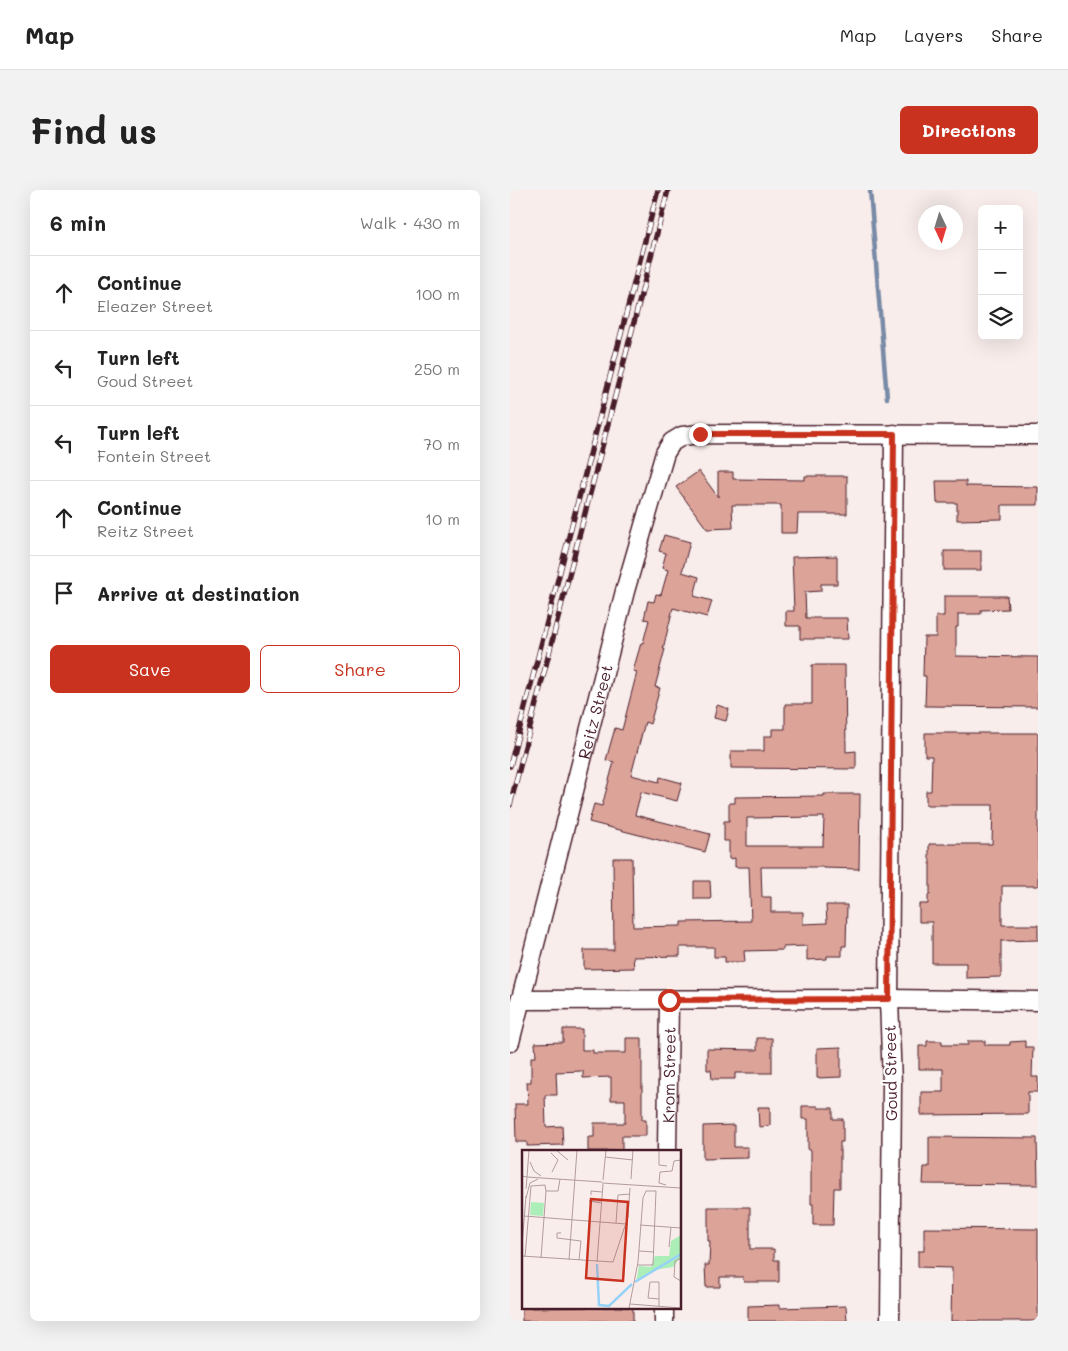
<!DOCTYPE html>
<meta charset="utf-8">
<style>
body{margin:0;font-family:Mali,sans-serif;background:#f2f2f2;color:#222}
.controls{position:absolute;right:15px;top:15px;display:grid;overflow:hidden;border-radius:8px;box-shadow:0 5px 20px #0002}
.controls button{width:45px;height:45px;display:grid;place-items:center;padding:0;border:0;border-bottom:1px solid #e0e0e0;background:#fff;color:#222;font:25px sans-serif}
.compass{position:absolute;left:408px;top:15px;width:45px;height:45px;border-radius:50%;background:#fff;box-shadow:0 5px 20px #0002;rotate:176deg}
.stop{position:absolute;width:15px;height:15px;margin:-11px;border:4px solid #c8321e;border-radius:50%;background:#fff}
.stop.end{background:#c8321e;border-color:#fff;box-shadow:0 1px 5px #0008}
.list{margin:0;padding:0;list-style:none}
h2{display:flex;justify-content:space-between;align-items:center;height:65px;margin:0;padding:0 20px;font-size:21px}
h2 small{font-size:16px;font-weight:400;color:#767676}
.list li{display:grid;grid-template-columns:32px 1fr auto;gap:15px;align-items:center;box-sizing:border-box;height:75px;padding:0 20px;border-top:1px solid #e0e0e0}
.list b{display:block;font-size:19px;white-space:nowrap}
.list p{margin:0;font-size:16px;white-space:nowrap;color:#767676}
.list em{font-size:16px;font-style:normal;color:#767676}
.actions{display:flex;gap:10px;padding:15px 20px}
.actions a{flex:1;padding:11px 0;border:1px solid #c8321e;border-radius:8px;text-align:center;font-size:18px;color:#c8321e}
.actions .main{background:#c8321e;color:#fff}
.icon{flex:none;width:28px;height:28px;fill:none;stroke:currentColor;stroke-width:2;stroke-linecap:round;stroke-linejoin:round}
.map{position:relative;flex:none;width:528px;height:1131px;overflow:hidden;border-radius:8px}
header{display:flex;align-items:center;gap:30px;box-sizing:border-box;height:70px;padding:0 25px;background:#fff;border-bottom:1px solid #e0e0e0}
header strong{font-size:24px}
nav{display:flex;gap:28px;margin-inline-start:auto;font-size:18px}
.intro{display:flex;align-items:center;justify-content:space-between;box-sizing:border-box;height:120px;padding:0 30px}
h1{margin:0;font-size:35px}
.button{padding:12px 22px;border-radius:8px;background:#c8321e;color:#fff;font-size:18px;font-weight:700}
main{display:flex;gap:30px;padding:0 30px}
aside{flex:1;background:#fff;border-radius:8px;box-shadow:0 5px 20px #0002}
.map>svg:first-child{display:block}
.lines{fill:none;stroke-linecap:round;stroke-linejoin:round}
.stream{stroke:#788aa6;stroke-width:4.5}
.building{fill:#dca399;stroke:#4a1f2b;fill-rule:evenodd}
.street-casing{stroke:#4a1f2b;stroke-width:21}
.street{stroke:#fff;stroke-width:18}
.rail-casing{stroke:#4a1f2b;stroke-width:5.5}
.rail{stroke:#fff;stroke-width:4;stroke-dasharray:11;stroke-linecap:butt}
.route{stroke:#c8321e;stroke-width:6}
.labels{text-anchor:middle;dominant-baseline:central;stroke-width:4;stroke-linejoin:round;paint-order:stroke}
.street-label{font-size:16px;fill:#4a1f2b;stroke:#fff}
.inset-river{fill:none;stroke:#97d2f8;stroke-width:2.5}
.inset-road{fill:none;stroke:#b29b9e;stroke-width:1}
.view{fill:#c8321e;fill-opacity:0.15;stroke:#c8321e;stroke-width:2.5}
.inset-edge{fill:none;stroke:#4a1f2b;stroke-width:2.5}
</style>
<header>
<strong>Map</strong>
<nav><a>Map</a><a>Layers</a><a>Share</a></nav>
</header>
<div class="intro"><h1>Find us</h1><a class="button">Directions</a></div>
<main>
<aside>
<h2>6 min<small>Walk · 430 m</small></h2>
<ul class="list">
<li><svg class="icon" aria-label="ahead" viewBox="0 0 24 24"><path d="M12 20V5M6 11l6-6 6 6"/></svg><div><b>Continue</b><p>Eleazer Street</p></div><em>100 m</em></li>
<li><svg class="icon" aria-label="left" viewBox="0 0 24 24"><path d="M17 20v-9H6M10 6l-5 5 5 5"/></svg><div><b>Turn left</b><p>Goud Street</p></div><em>250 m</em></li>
<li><svg class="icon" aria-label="left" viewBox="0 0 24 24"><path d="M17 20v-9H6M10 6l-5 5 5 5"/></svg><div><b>Turn left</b><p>Fontein Street</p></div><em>70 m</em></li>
<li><svg class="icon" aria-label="ahead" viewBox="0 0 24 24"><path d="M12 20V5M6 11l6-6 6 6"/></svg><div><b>Continue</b><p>Reitz Street</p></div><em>10 m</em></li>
<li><svg class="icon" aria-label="arrive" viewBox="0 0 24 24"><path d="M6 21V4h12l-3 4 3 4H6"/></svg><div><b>Arrive at destination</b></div></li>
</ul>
<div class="actions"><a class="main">Save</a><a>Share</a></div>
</aside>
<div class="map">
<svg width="528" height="1131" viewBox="0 0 528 1131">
<rect width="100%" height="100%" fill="#f8edeb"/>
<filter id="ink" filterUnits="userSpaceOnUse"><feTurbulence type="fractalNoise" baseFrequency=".02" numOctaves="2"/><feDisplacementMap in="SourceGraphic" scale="10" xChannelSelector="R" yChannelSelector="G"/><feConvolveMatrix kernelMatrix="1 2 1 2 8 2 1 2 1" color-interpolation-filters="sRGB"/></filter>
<g filter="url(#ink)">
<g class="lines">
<path class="stream" d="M360 0 377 208"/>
</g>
<g class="building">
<path d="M189 281 208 307V282H223V289L295 290V286H337V324H288L287 343H271V315H222L223 338 197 339 166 297Z"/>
<path d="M426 291H456V296L528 297V315H492V329L447 330V313H427Z"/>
<path d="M154 345 180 352 172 382 189 387 184 406 202 411 197 427 163 418 153 459H155L145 497 150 498 140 534 135 532 121 585 149 592 150 587 172 593 167 611 131 602 125 625 200 644 195 662 79 632 84 614 92 616 104 572 96 570 105 538 112 540 127 482 123 481 131 453H133L139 430 134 429 138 411 144 412 146 404 151 405 158 380 152 378 156 363 149 361Z"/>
<rect x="434" y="361" width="37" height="19"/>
<path d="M327 366V394H311V401L295 402 296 428H337L338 449H290V436H276V421H284L282 367Z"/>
<path d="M434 406H497L498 419 471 420V424H448V437H446V466L528 467V517L415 516 416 486H413L414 447H426V426H434Z"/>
<path d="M302 475H335L336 562 346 561V579L221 578V561H254V546H262V539H275V514H302Z"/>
<path d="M207 515 219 519 216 531 204 528Z"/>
<path d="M415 543H528V696H492V735H528V750L491 751V787L456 788V773H422V732H409V714H418V705H420V669H419V654H482L483 615H416V601H421L422 566H415Z"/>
<path d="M314 604H350L349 679 313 678V677H251L252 707H261V722H293V734L317 733 316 715H337L336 756H332V766H317V769L297 770V756L273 757V760L234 761 235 772H215V767H204V757H170V766L123 767 124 778 74 779V760H104L103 668H122L123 737 171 736V732L241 731 239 677H225V668L219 669V651H214V631H219V613H225V607L314 606ZM314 627 313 656H237V628Z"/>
<path d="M184 691H200L201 709H184Z"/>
<path d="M53 839H72V860H83V863H116V848H132V930H136V946H112V961H78V947H84V933H115V910H101V887L73 888V881L46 882 47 905H35L36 937 52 936 53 955 17 956V952H6L5 914H18L17 892H21V867H26L25 853 53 852Z"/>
<path d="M247 848H262V883H225V889H202L201 880H197V859L247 860Z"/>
<path d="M417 851H432V855H458V851H475V855H500V852L515 851V857H523L522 887H528V902H518V924L411 925V902H433V879H409V856H417Z"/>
<path d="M331 857V887L307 888V858Z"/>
<path d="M292 916H308V918H323V929H333V952H330V998H324L323 1035H303V1014H301V960H298V929H292Z"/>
<path d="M248 917H260V936L249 937Z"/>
<path d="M224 935V957H238V968L193 969V936Z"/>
<path d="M419 947 527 948 528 995 413 994 414 977H419Z"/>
<path d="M198 1017H240V1059H264V1070H269V1092H234L233 1087H210V1097H196L195 1075H199L200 1051H198Z"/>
<path d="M414 1038 528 1039V1131H441L442 1078 408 1077V1061H414Z"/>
<path d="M269 1115V1118L336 1116 337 1131H238V1116Z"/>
<path d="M106 1117H123V1131H12V1118Z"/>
</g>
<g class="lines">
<defs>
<g id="street">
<path d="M10 810 379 809 528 811"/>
<path id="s1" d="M0 852 115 401 155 263 162 252 172 246 190 244 528 245"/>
<path id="s2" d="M157 961 159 810"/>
<path d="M154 1131V1117"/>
<path d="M380 1131 382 894 379 809 384 244"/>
</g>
</defs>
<use href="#street" class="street-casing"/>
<use href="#street" class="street"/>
<defs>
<g id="rail">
<path d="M0 576 148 0"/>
<path d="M0 615 158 0"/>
</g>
</defs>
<use href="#rail" class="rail-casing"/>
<use href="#rail" class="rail"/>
</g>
</g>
<g class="lines" filter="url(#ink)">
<path class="route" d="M159 810 379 809 384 244H190"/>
</g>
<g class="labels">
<g class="street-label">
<text stroke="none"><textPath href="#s1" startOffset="341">Reitz Street</textPath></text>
<text transform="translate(380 883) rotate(-91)">Goud Street</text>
<text stroke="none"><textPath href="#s2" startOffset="76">Krom Street</textPath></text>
</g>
</g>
<g transform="translate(12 960)">
<rect width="159" height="159" fill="#f8edeb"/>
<path d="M9 52 22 53 21 66 8 65ZM159 85V107L151 117 132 120 114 132 117 116 129 117 133 106H147L149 91Z" fill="#aceeb7"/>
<path class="inset-river" d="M75 114 77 155 87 156 110 134M113 132 159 104"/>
<path class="inset-road" d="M7 0 5 27 80 32M34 0 46 10M137 0V15L145 16M29 3 36 10 30 22M83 7 111 10M8 12 12 21 19 26M0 26 5 27 4 39M109 29 111 0M81 30 84 0M80 33 159 38M144 35 137 33 138 22 150 21 152 11 159 10M69 45V41L80 42M4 48 8 33 16 29M79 53 67 51H80M2 66 104 74M94 73 96 45 108 44M118 75 159 78M39 83H35V88L59 91 57 110M0 95 4 46M147 97 149 77M117 101 132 102M0 106 91 112 106 67 108 38M3 107 9 36 23 35 24 41M19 108 24 41H36L38 29M159 108 153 111 152 127 159 131M47 110 55 0M75 112 81 34M126 148 128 132H137V149M126 148 137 149V156M108 154 159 158M107 158 116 112 121 48 124 41H134L131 115H115"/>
<path class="view" d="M69 49 106 52 101 131 64 128Z"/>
<rect width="159" height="159" class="inset-edge"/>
</g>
</svg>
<div class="controls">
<button>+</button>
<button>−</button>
<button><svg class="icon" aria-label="layers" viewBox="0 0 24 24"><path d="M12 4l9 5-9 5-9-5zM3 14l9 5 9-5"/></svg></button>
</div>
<svg class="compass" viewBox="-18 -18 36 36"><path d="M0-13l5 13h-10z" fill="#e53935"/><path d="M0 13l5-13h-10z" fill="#767676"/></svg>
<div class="stop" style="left:159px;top:810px"></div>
<div class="stop end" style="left:190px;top:244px"></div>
</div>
</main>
